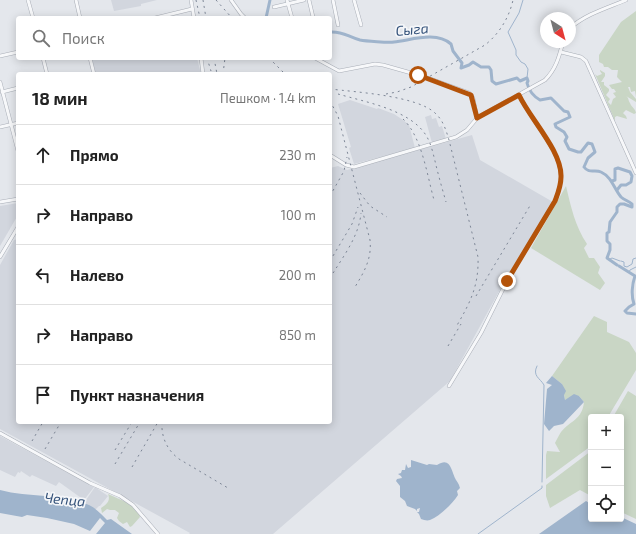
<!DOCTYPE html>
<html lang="ru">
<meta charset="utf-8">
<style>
body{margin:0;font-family:"Exo 2",sans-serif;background:#f2f2f2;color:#222}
.controls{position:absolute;right:12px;bottom:12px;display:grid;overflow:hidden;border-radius:4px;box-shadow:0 2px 10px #0003}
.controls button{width:36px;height:36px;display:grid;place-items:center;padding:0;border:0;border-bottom:1px solid #e0e0e0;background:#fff;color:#222;font:20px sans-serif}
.compass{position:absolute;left:540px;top:12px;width:36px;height:36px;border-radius:50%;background:#fff;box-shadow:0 2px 10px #0003;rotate:144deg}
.stop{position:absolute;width:12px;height:12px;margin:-9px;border:3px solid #b45309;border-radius:50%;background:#fff}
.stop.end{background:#b45309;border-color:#fff;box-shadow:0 1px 4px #0008}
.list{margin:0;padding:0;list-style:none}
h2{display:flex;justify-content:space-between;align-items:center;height:52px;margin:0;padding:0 16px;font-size:17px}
h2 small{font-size:13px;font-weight:400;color:#767676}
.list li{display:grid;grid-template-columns:26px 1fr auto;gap:12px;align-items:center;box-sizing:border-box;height:60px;padding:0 16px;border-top:1px solid #e0e0e0}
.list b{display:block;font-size:15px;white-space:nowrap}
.list em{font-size:13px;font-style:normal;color:#767676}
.icon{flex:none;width:22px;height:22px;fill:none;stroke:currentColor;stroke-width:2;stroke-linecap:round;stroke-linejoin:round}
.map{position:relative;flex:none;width:636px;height:534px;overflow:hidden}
.search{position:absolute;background:#fff;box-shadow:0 2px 10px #0003;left:16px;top:16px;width:316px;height:44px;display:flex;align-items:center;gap:10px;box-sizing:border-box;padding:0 14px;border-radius:4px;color:#767676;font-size:15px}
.panel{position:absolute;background:#fff;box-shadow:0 2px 10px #0003;left:16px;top:72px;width:316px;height:352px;border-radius:4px}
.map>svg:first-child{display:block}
.built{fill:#d2d6de}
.green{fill:#c9d6c5}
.water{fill:#9fb4cc}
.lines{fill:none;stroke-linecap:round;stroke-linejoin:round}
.stream{stroke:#9fb4cc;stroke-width:1}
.river{stroke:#9fb4cc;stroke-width:3}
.minor-casing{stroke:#a9aeb7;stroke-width:4}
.minor{stroke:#f7f8fa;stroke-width:3}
.rail{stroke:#7d8696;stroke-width:1;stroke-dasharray:2 4;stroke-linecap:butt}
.route{stroke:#b45309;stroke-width:5}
.labels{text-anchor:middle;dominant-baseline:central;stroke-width:3.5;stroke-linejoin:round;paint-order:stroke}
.water-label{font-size:14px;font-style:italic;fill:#34527a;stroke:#f4f6f9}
</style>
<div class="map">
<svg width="636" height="534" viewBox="0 0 636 534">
<rect width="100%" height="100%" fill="#e4e7ec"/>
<g class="built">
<path d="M111 0H157L141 4V6L114 11Z"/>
<path d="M92 58H197L201 74H96Z"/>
<path d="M350 100 377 109 378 108 394 114 403 120 409 125 415 148 354 164 349 148 351 147 338 104Z"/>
<path d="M431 115 432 119 436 118 439 127 442 126 446 139 432 143 425 117Z"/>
<path d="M472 135 480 160 553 202 508 275 450 381 273 534H189L190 533 0 429V265L14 240 18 239V422H330V168L338 166 347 170Z"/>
<path d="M18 203V215L0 246V206Z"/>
<path d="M0 436 37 456 94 487 84 500 59 482 56 486 32 475 30 477 21 471 20 473 18 472 15 477 0 470Z"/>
<path d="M95 487 108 496 100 506H99L95 510 86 505V500Z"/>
</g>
<g class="green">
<path d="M636 11V97L635 91 631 92 630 87H628L630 92 636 99V102L626 96C629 98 628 100 630 103 632 108 635 108 636 113L634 114 626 110 623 113 626 116 627 119 617 116 615 117V121L595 74 597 76 602 74 600 71V70L605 73V76L601 82H604V85L609 89V91L606 95 610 99 608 102 611 105 613 99 616 97 613 93 616 92 614 89H612L609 85 622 82 617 77 618 70H612L608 67H604L603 64 599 62V55L621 22Z"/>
<path d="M566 186C571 207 575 226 587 244L584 248 589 258H594L600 267 598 273 605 283 600 290 531 248Z"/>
<path d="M594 316 607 322V332L629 342 636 353V370L608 417H591V446L546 479V455L547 451 560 452 555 443C557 439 559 435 561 432 571 420 582 420 584 402L579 396 565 400 562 384 552 376Z"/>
<path d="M628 391 636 396V519L621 512V417H613Z"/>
<path d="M591 451V496L580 490 550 508 546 496V485Z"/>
<path d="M108 494 128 503 138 512 140 517 132 526 130 527 127 522 123 524 119 521 117 518 119 513 115 510H110L107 509 102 513 101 508C106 505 111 501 108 494Z"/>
</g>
<g class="water">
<path d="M552 376 562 384 566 391 564 395 565 400 574 394 579 396 584 402 563 424 554 426 549 431 544 424 547 389 552 385 546 383Z"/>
<path d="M411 460 427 465 429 464 437 465C451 456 451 471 456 480 458 483 459 484 460 488L457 491 458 495C453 503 440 516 430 520 427 521 424 520 421 519L419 514 417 512H419L420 508 417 509V511L415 509 407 506 405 501 400 497V486L396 481 397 479 402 478 401 476 398 474 401 473 402 470H405L406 464 408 468 411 467Z"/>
<path d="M0 490C29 498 61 493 89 505 97 509 102 515 107 520L111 519 132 534H96L105 523 100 518 90 531 74 524 47 518 27 515 22 517 0 513Z"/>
<path d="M586 501 591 504V519H621V517L636 524V534H539Z"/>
</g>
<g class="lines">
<g class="stream">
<path d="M523 0 519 13 508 32 516 50V55L521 62 525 64 528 69 527 78"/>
<path d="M610 259 612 258 620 261"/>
<path d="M621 261 624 262V266L627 267 632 264 633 259 636 258"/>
<path d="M629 272 630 270 636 267"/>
<path d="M537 366C532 376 540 378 544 385L542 482"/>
<path d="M478 534 542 488V486"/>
</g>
<g class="river">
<path d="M266 18 270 0"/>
<path d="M330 32C343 31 348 37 360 40 365 41 389 43 394 42 412 40 436 31 451 44L453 51 462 63 461 68 469 65 473 62 481 67H489L491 70 492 81 496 84 517 78 520 81 527 78 528 81 527 83C529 91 533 96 540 100L551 98 564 111 568 112 570 117 555 124 556 127 564 132 567 137 565 141 569 149 578 152H581L588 143 592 144 595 152 588 158 584 167C589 174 595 169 601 172 612 177 614 189 621 197 624 200 629 201 632 204V207L624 204H620L617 207V212L610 222 609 232 607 233V241L610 244V250L607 258 617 265"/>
<path d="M612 181 615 180V169L618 168 630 172 632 176 631 182 626 185H621L617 190"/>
<path d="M619 266 635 276C632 284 631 296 634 304L629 307 625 311 627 313 636 314"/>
</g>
<defs>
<g id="minor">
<path d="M28 0 33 18"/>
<path d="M76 0 80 18"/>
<path d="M191 0 194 18"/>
<path d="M231 0 241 14 245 18"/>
<path d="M287 0 292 18"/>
<path d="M309 0 313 17"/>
<path d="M333 0 338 25"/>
<path d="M354 0 361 25"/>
<path d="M274 7 304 0"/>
<path d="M155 18 192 9"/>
<path d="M570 28C586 14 607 8 626 0"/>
<path d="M561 52 581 57 586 61 636 173"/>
<path d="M0 56 18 52"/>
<path d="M43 58 47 74"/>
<path d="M90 58 94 74"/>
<path d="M201 58 203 74"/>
<path d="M315 58 339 71 375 64 383 65 422 76 469 93 473 98 477 118"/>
<path d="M0 82 18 151"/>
<path d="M2 92 18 88"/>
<path d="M0 127 18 123"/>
<path d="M330 155 346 165 354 167 456 137 467 130 478 117 545 80C556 69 559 57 563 42"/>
<path d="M0 202 18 199"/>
<path d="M0 257 18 227"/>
<path d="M449 386 481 333 507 281 555 201C558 193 561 186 561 177 562 152 530 119 519 95"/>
<path d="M0 433 90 483 120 496 133 505 158 534"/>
</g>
</defs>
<use href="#minor" class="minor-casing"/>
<use href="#minor" class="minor"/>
<g class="rail">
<path d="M196 0 200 18"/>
<path d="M203 0 206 18"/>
<path d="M216 0 232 18"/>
<path d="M207 58 211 71"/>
<path d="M214 58 217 74"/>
<path d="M269 58 285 74"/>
<path d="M223 74 225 58"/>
<path d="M330 89C356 92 417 96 435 113 443 120 446 130 449 140L478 257C479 286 470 303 456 327"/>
<path d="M338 94C365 102 412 110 427 137 431 144 433 153 435 161 438 174 442 188 446 202"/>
<path d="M386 94 397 92 411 87 485 45C499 34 509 18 513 0"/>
<path d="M330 101 338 116 370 240C372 259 364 272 355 287"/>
<path d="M403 119C422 137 427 175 434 200"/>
<path d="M360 193 370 206 387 217"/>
<path d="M330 196 344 171 347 157"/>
<path d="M330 261 352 224 358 207"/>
<path d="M330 278C342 258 359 237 361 213"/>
<path d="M476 296 531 204"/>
<path d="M448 346 461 324"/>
<path d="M162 422C161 437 167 450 179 459L228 488"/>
<path d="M68 423 69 422"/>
<path d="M32 441 43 422"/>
<path d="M45 449 61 422"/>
<path d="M115 450 132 422"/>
<path d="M115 464 140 422"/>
<path d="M132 467 158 422"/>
</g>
</g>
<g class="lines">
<path class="route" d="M418 75 471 95 477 118 519 95C530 119 562 151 561 177 561 186 558 193 555 201L507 281"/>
</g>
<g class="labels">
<g class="water-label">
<text transform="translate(412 29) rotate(-5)">Сыга</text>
<text transform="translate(65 499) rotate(6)">Чепца</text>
</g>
</g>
</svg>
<div class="controls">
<button>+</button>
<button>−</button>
<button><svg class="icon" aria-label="locate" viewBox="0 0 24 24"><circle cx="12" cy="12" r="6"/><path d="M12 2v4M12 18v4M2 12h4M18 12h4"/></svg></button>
</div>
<svg class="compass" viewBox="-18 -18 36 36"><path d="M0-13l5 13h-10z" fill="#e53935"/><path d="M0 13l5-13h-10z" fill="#767676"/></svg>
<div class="stop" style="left:418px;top:75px"></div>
<div class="stop end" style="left:507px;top:281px"></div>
<div class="search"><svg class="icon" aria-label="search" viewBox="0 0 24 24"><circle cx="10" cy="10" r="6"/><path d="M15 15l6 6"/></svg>Поиск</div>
<section class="panel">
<h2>18 мин<small>Пешком · 1.4 km</small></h2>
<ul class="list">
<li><svg class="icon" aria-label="ahead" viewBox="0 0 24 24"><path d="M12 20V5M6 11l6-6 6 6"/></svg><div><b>Прямо</b></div><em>230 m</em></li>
<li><svg class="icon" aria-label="right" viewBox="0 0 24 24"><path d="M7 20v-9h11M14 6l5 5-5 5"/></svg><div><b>Направо</b></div><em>100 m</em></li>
<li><svg class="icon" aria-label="left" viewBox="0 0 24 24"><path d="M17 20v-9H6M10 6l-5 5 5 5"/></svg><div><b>Налево</b></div><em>200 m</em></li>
<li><svg class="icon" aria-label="right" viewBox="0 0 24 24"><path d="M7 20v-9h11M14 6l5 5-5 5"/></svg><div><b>Направо</b></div><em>850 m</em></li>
<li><svg class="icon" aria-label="arrive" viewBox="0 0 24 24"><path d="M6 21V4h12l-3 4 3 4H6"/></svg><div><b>Пункт назначения</b></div></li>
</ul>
</section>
</div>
